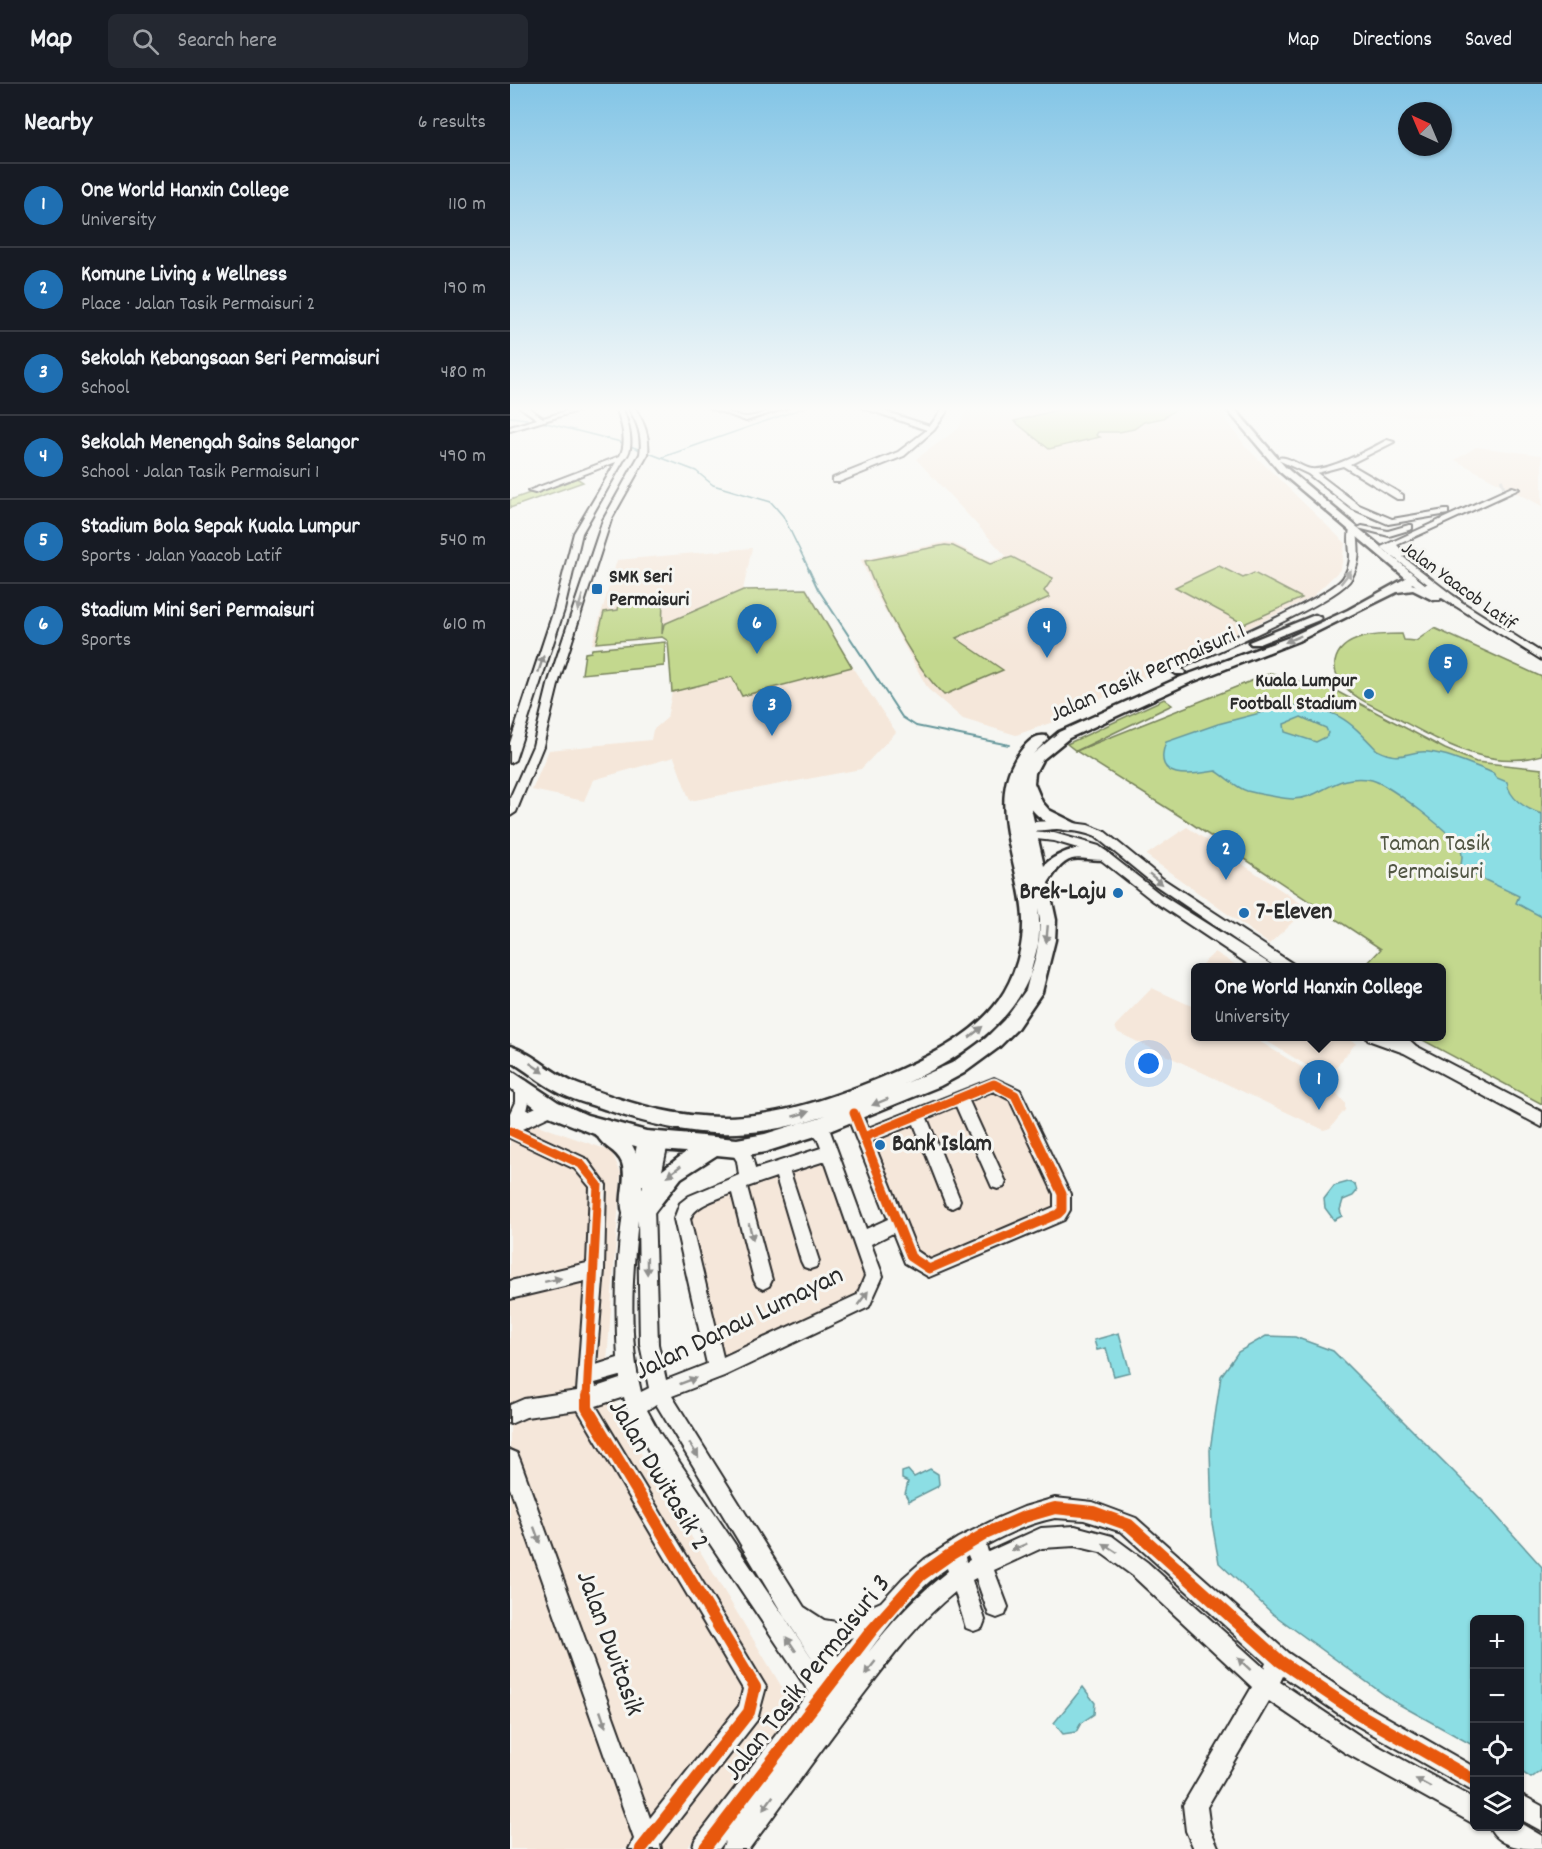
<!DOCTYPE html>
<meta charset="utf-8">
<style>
body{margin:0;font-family:Dekko,sans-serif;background:#242831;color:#f1f3f6}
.controls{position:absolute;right:18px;bottom:18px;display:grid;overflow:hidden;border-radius:9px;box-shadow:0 2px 4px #0004}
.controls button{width:54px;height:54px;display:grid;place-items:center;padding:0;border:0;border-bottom:2px solid #363941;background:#171b24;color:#f1f3f6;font:30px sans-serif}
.compass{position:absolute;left:888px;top:18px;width:54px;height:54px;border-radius:50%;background:#171b24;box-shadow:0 2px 4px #0004;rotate:316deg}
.you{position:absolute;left:639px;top:980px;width:21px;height:21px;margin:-15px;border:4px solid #fff;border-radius:50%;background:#1a73e8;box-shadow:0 0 0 9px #1a73e833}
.badge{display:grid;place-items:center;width:39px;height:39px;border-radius:50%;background:#1f6fb2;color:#fff;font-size:20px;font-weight:700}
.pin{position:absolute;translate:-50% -50px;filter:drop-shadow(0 2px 3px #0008)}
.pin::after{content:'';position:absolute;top:32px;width:21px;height:18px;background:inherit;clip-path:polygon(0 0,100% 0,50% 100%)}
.popup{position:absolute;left:681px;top:879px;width:255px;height:78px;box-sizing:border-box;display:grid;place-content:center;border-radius:9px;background:#171b24;filter:drop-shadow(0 2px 4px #0005);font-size:20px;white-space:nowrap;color:#9ea1a6}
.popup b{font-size:22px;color:#f1f3f6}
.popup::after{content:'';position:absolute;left:50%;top:100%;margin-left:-12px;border:12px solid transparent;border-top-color:#171b24}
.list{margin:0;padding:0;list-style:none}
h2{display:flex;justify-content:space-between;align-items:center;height:78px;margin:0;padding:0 24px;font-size:26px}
h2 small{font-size:20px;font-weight:400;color:#9ea1a6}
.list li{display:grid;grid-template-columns:39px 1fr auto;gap:18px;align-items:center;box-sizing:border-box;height:84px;padding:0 24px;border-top:2px solid #363941}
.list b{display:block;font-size:22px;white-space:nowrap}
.list p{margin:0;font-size:20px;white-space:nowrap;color:#9ea1a6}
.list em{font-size:20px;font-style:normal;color:#9ea1a6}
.icon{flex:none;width:33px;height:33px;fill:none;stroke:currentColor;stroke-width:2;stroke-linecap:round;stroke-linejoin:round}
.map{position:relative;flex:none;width:1032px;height:1765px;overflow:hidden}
header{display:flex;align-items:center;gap:36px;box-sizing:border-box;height:84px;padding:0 30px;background:#171b24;border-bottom:2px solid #363941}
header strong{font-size:28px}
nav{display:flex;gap:33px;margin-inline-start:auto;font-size:21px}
.search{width:420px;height:54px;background:#242831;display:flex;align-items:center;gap:15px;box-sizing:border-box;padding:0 21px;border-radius:9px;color:#9ea1a6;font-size:22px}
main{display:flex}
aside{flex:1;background:#171b24}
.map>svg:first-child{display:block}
.built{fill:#f5e7da}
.green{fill:#c3d88e;stroke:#77825c;stroke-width:1.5}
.water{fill:#8cdee4;stroke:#65969a;stroke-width:1.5;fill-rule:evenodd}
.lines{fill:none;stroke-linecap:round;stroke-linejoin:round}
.stream-far1{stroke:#65969a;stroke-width:1.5}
.stream{stroke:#65969a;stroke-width:2}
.minor-tunnel{stroke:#cdcdca;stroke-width:8;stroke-dasharray:8 4;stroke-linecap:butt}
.minor-casing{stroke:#2b2b2b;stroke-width:4}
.major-casing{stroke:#2b2b2b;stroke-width:5}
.minor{fill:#f6f6f2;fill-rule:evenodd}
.major{fill:#f6f6f2;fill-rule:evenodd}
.cycleway-far1-casing{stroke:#f6f6f2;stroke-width:13}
.cycleway-casing{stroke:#f6f6f2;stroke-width:16}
.cycleway-far1{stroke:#e8590c;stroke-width:9}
.cycleway{stroke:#e8590c;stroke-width:12}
.oneway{fill:#90908e}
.poi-dot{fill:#1f6fb2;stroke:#f6f6f2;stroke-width:2}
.labels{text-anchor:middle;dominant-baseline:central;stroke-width:6;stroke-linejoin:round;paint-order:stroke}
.far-poi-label{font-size:20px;font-weight:bold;fill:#2b2b2b;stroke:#f6f6f2;text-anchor:start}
.far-street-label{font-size:20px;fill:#2b2b2b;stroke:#f6f6f2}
.street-label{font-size:24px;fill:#2b2b2b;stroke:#f6f6f2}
.park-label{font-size:24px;fill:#515644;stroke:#f6f6f2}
.poi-label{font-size:24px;font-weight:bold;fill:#2b2b2b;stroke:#f6f6f2;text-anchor:start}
.near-street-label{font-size:28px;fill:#2b2b2b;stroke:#f6f6f2}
</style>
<header>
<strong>Map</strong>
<div class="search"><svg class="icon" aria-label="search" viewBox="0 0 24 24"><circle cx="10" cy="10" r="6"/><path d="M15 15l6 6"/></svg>Search here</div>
<nav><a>Map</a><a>Directions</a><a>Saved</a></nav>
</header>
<main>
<aside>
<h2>Nearby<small>6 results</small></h2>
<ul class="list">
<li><span class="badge">1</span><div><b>One World Hanxin College</b><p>University</p></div><em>110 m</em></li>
<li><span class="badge">2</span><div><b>Komune Living &amp; Wellness</b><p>Place · Jalan Tasik Permaisuri 2</p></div><em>190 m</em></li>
<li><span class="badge">3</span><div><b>Sekolah Kebangsaan Seri Permaisuri</b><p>School</p></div><em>480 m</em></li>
<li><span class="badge">4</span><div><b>Sekolah Menengah Sains Selangor</b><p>School · Jalan Tasik Permaisuri 1</p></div><em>490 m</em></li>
<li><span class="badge">5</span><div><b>Stadium Bola Sepak Kuala Lumpur</b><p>Sports · Jalan Yaacob Latif</p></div><em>540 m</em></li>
<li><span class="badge">6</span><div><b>Stadium Mini Seri Permaisuri</b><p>Sports</p></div><em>610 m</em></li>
</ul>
</aside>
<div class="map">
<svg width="1032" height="1765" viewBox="0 0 1032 1765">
<rect width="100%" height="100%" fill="#f6f6f2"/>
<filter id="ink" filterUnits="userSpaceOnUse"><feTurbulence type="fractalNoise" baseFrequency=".0167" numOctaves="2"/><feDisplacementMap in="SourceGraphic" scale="12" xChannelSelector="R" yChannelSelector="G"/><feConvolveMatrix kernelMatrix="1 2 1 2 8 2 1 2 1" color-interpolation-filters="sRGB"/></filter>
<g filter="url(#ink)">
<g class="built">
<path d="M457 323H707L736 363 835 459 831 485 802 513 543 638 506 651 453 635 418 605 363 504 351 476 436 458 443 459 480 478 496 472 406 375 449 344Z"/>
<path d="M809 323H962L963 335 811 328Z"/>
<path d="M966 363 1032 371V422L945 376Z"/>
<path d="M242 464 233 506 154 540 152 554 82 560 107 476Z"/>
<path d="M342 583 386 648 351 685 180 717 164 673 83 696 74 717 22 706 39 666 141 656 143 646 157 634 162 608 223 593 232 612Z"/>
<path d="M677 743 798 824 759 860 636 771Z"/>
<path d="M705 868 729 883H689Z"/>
<path d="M642 904 686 924V952L742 953 818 999 835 1019V1026L820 1044 814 1046 607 948 605 942Z"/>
<path d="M750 953H836L846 959 817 994Z"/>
<path d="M481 1004 501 1011 550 1114 548 1124 421 1181 404 1171 359 1055Z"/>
<path d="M0 1022 27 1041 101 1067 111 1089 97 1278 107 1329 285 1625 176 1765H0Z"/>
<path d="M317 1072 360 1193 349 1217 211 1279 176 1135 187 1120Z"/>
</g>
<g class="green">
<path d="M544 323H669L653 334 634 338 624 345 609 348H588L586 351 590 353 539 365 504 337 547 326Z"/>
<path d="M65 393 73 398 0 424V416Z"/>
<path d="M435 461 443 462 480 480 502 473 543 494 534 507 540 513 446 554 493 586 434 611C405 584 369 515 355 477Z"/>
<path d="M709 482 733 494 744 489 792 514 734 540 665 503Z"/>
<path d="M296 505 342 583 232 612 222 593 162 608 158 557 152 553 86 559 94 528 108 526 109 520 153 515 152 550 154 540 233 506Z"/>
<path d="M924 544 1032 593V671C978 688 927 655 881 631 864 622 844 615 832 599 827 593 824 585 825 578 830 550 871 550 892 550L894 556 906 557Z"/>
<path d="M155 558 154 582 72 590 75 569 81 568 82 565Z"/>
<path d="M761 589 828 608 935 665 966 678 1032 685V1020L907 953 932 952V884L854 883 871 865 676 736 566 667Z"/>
<path d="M654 615 662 621 566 667 557 660Z"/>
</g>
<g class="water">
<path d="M780 621C826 625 836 633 867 666 893 679 896 666 918 668 940 670 962 681 983 689L987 694 997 698C999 715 1016 725 1032 730V833L1006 819 1009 812 950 784C952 778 953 773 951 766 945 750 878 700 862 696 825 688 811 715 783 715 775 715 745 709 737 707 727 704 716 693 706 687 682 691 641 698 656 658L708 640ZM791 633 816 644 818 649 816 653 806 658 775 648 774 640Z"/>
<path d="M838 1098 845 1100 847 1107 843 1112 833 1116 830 1126 832 1132 824 1136 815 1124 814 1115 824 1102Z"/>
<path d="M609 1249 620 1288 604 1292 596 1264 587 1266 584 1256Z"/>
<path d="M756 1252 785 1253 823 1267 973 1417 1032 1483V1686L1021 1694 1010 1687V1536H964V1662L883 1617 763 1530 709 1479 702 1439 700 1366 711 1292 728 1268Z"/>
<path d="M420 1385 428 1390 429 1400 427 1403 399 1417 395 1410 398 1398 392 1395V1388L398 1386 404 1393Z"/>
<path d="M573 1603 585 1619 584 1630 571 1639 566 1648 553 1650 544 1639Z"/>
</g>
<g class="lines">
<g class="stream-far1">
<path d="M0 333 17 335"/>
<path d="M32 338 107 357 186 387 203 401 261 418 273 432 299 485"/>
<path d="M153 373 296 323"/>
</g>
<path class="stream" d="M298 484 308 505 392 633 406 642 499 661"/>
<path class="minor-tunnel" d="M991 400 994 399"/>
<defs>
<g id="minor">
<path d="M10 323H17L33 334 71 323H81L0 347V343L27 335Z"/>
<path d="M106 323H112C118 337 126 364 115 374L72 449 54 526 5 676 0 679V659L44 526 64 449 106 378 25 409 18 407 110 372C118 357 111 337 106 323Z"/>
<path d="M118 323H124C134 338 140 352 138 370L101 436 49 597 33 662 6 728 0 732V714L23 662 39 597 93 436 130 370C133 352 127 338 118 323Z"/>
<path d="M198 323C211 323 223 332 236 333 249 333 264 323 279 323L236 337Z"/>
<path d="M351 323H361L420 342 434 323H440L424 346 394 372 329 398H323V394L388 368 417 346Z"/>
<path d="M877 356 884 358 840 380 893 411V415H887L833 382 807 389 849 421 882 435 935 426H938V430L878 440 843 425 798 390 766 375C777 369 790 384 801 385 820 387 860 365 877 356Z"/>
<path d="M1002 403 1009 405 887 461 896 471 893 473 950 517 1032 569V576L944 521 871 463Z"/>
<path d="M899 441H902V445L879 452 848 444 852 442 878 447Z"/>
<path d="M840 445 847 447C849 467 851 477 841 495 827 518 701 570 671 584L675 588 674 590H666L660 586V582C690 568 818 515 833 494 846 473 836 464 840 445Z"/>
<path d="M900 493H906L930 512V516H924L900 497Z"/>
<path d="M547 737 578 741 594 747 653 795 783 880 784 884H767L645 801 586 753C574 748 560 746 547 745 536 745 521 750 513 742L519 738Z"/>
<path d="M521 747 544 749 589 762 650 810 760 880 761 884H744L642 816 581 768 544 757 517 754 515 751 517 748Z"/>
<path d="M856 952H895L906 962 1032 1028V1043L894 969 858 956Z"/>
<path d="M484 994 510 1006 560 1110V1126L554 1136 419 1193 395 1179 383 1149 361 1160 373 1192 359 1223 214 1292 162 1312 294 1523 314 1536 326 1538 371 1518 393 1494 415 1475 448 1454 488 1434 514 1423 545 1414 583 1418 626 1434 778 1569 857 1622 964 1683V1708L841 1638 773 1592 770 1598 850 1652 964 1715V1740L834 1668 759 1617 697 1723 700 1745 709 1765H684L676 1747 673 1721 742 1603 623 1492 590 1468 565 1462 532 1464 484 1486 498 1523 495 1531 487 1534 479 1531 466 1494 462 1496 475 1536 472 1544 464 1547 456 1544 445 1508C411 1535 385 1569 359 1603 318 1656 279 1711 239 1765H212L215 1757 209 1765H182L185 1756 299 1608 142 1373 118 1329 114 1313 86 1322 256 1603 247 1636 150 1760 151 1765H119L124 1755 0 1404V1366L7 1369 10 1376 140 1734 229 1622 233 1605 68 1326 16 1333 0 1340V1321L14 1315 67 1307 75 1197 0 1215V1197L77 1179 80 1103 65 1085 0 1054V1029L5 1018V1002L7 997 12 996 17 997 20 1013 17 1027 41 1017 46 1019 49 1024 46 1029 12 1045 77 1075 96 1101 94 1186 86 1281 108 1274C105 1222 106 1169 115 1117L117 1112 123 1109 130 1114 133 1101 128 1102 122 1100 120 1095 128 1056 130 1051 136 1049 142 1051 144 1056 150 1052 156 1054 158 1059 144 1123 148 1260 156 1296 197 1280 164 1135 170 1119 179 1112 229 1091 227 1077 219 1064 221 1059 227 1057C239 1062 243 1073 245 1085L311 1064 308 1056 297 1044 300 1039 305 1037 320 1047 356 1145 378 1135 336 1029 339 1024 344 1022 349 1024 358 1044ZM483 1007 500 1016 544 1110V1123L420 1176 407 1167 363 1057 404 1040 436 1121 442 1124 448 1121 450 1116 417 1034 446 1022 482 1103 488 1105 494 1103 496 1098 459 1017ZM315 1077 355 1192 347 1211 213 1273 180 1135C186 1120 208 1115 222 1109L244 1196 247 1202 253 1205 259 1202 262 1196 237 1103 266 1093 291 1177 294 1183 300 1185 306 1183 309 1177 280 1088ZM128 1136 130 1260 139 1304 131 1308C118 1253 122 1191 128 1136ZM110 1292V1295L86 1303 85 1299ZM146 1320 278 1539 313 1590 149 1348 137 1326ZM545 1434 574 1436 612 1448 756 1579 754 1584 637 1478 602 1452 565 1442 531 1444 478 1468 476 1461C498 1449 520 1439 545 1434ZM458 1471 460 1476 456 1478 455 1473ZM437 1484 438 1487C407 1511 382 1538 358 1569 381 1538 405 1506 437 1484ZM343 1553 328 1572 319 1558 327 1560Z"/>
<path d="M1010 1710 1032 1722V1747L1010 1735Z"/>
<path d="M1010 1739 1032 1752V1765C1013 1765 988 1763 979 1742H1010Z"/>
</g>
<g id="major">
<path d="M715 323H723L775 383 907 493V497L901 500 916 504V500H924L951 517V521H943L932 514 923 516 903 506 887 508 788 557 679 599 559 654 532 676 525 689 524 699 532 718 539 726 567 740 569 743 567 746C553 750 529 736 521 724L534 782C546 767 588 754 600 771 593 781 574 772 562 775 551 778 544 790 538 799L546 836 545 856 532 908 506 946 488 964 454 989 430 1002 312 1050 255 1068 227 1073 207 1071 171 1094 143 1130 136 1132 129 1129 121 1134 114 1131C107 1115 118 1096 112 1079 107 1066 92 1063 87 1051L34 1030 0 1004V986L48 1018 77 1031 136 1047 227 1055 255 1050 316 1031C237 1059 175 1053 97 1026 80 1020 62 1016 46 1007 29 998 16 986 0 977V962C25 970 42 990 67 1000 190 1047 251 1043 373 993 414 975 462 954 489 916 505 893 514 863 513 835 511 780 472 714 513 664 519 657 526 650 536 652L538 655 523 670 549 648 671 593 780 553 838 526 896 494 769 387ZM528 824 530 836 529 856 516 906 494 936 476 954 442 979 394 1000C468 966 539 916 528 824ZM122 1061 136 1065 176 1068 150 1088 132 1112V1081Z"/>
<path d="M805 531 811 534 809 536 749 560H741L739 558Z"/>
</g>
</defs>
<use href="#minor" class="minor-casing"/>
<use href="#major" class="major-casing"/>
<use href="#minor" class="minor"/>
<use href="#major" class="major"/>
<defs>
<g id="cycleway-far1">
<path d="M344 1029 401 1173 419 1185 548 1130 552 1126V1110L505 1011 484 1000 354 1053"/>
<path d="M0 1047 71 1080 88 1101 77 1314"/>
</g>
<g id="cycleway">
<path d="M77 1312V1324L245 1603 239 1628 131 1765"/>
<path d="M194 1765 362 1546 411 1491 438 1472 475 1450 514 1433 545 1424 583 1428 619 1441 770 1577 849 1630 964 1696"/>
</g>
</defs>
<use href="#cycleway-far1" class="cycleway-far1-casing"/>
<use href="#cycleway" class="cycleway-casing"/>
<use href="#cycleway-far1" class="cycleway-far1"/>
<use href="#cycleway" class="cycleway"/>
</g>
<defs><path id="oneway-solid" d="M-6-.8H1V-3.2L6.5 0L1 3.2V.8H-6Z" transform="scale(1.5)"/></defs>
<g class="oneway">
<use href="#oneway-solid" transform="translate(836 493) rotate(-52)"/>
<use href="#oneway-solid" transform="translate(70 519) rotate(107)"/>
<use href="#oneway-solid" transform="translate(783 555) rotate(157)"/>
<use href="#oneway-solid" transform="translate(31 580) rotate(-72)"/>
<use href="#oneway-solid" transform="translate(646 795) rotate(39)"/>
<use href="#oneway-solid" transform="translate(537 850) rotate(95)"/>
<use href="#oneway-solid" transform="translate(466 948) rotate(-39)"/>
<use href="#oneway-solid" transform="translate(27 984) rotate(34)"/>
<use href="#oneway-solid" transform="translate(370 1018) rotate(158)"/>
<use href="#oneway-solid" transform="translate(291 1030) rotate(-17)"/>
<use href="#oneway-solid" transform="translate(164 1087) rotate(142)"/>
<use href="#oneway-solid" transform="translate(241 1148) rotate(76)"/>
<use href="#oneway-solid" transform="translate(137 1182) rotate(89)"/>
<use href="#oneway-solid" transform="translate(43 1196) rotate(-12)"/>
<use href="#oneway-solid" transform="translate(353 1214) rotate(-53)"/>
<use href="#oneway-solid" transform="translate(178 1297) rotate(-21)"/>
<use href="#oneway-solid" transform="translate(184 1366) rotate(58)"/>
<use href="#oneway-solid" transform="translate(27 1451) rotate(70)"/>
<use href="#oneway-solid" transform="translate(509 1463) rotate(157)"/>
<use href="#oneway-solid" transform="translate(600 1464) rotate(-147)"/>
<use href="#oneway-solid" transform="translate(281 1560) rotate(-124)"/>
<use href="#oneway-solid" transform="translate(734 1580) rotate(-137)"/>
<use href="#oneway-solid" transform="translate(360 1584) rotate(128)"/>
<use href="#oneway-solid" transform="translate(93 1635) rotate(71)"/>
<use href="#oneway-solid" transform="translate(913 1699) rotate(-151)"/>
<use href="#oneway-solid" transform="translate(258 1719) rotate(126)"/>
</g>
</g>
<linearGradient id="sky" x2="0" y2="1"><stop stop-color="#83c5e6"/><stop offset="0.57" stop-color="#fbfbf9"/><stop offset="1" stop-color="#fbfbf9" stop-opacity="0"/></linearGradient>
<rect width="1032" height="570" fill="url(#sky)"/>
<g class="poi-dot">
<rect x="81" y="499" width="12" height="12" rx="3"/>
<circle cx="859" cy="610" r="6"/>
<circle cx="608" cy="809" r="6"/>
<circle cx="734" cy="829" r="6"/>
<circle cx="370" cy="1061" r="6"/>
</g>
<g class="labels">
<g class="far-poi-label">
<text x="99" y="494">SMK Seri<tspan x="99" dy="23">Permaisuri</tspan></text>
<text x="847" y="598" text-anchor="end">Kuala Lumpur<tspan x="847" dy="23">Football Stadium</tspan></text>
</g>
<g class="far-street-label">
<text transform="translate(948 503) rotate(36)">Jalan Yaacob Latif</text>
</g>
<g class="street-label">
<text transform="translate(638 590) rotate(-24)">Jalan Tasik Permaisuri 1</text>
</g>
<g class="park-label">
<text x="925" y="761">Taman Tasik<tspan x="925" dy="28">Permaisuri</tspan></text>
</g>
<g class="poi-label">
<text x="596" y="809" text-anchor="end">Brek-Laju</text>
<text x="746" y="829">7-Eleven</text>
<text x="382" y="1061">Bank Islam</text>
</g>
<g class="near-street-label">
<text transform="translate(230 1241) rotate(-26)">Jalan Danau Lumayan</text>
<text transform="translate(147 1392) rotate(59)">Jalan Dwitasik 2</text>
<text transform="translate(98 1560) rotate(70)">Jalan Dwitasik</text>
<text transform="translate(299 1595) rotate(-52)">Jalan Tasik Permaisuri 3</text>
</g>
</g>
</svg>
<div class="controls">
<button>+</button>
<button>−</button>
<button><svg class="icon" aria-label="locate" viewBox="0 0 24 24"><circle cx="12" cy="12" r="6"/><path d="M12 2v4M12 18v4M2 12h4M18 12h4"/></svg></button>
<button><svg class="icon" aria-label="layers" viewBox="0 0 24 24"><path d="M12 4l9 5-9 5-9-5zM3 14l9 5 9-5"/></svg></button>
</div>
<svg class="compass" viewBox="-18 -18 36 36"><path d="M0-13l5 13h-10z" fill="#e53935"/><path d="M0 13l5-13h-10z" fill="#9ea1a6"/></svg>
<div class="you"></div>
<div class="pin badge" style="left:809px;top:1026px">1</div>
<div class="popup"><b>One World Hanxin College</b>University</div>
<div class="pin badge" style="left:716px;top:796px">2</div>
<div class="pin badge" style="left:262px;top:652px">3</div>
<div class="pin badge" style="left:537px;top:574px">4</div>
<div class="pin badge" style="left:938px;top:610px">5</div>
<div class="pin badge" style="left:247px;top:570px">6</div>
</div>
</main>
